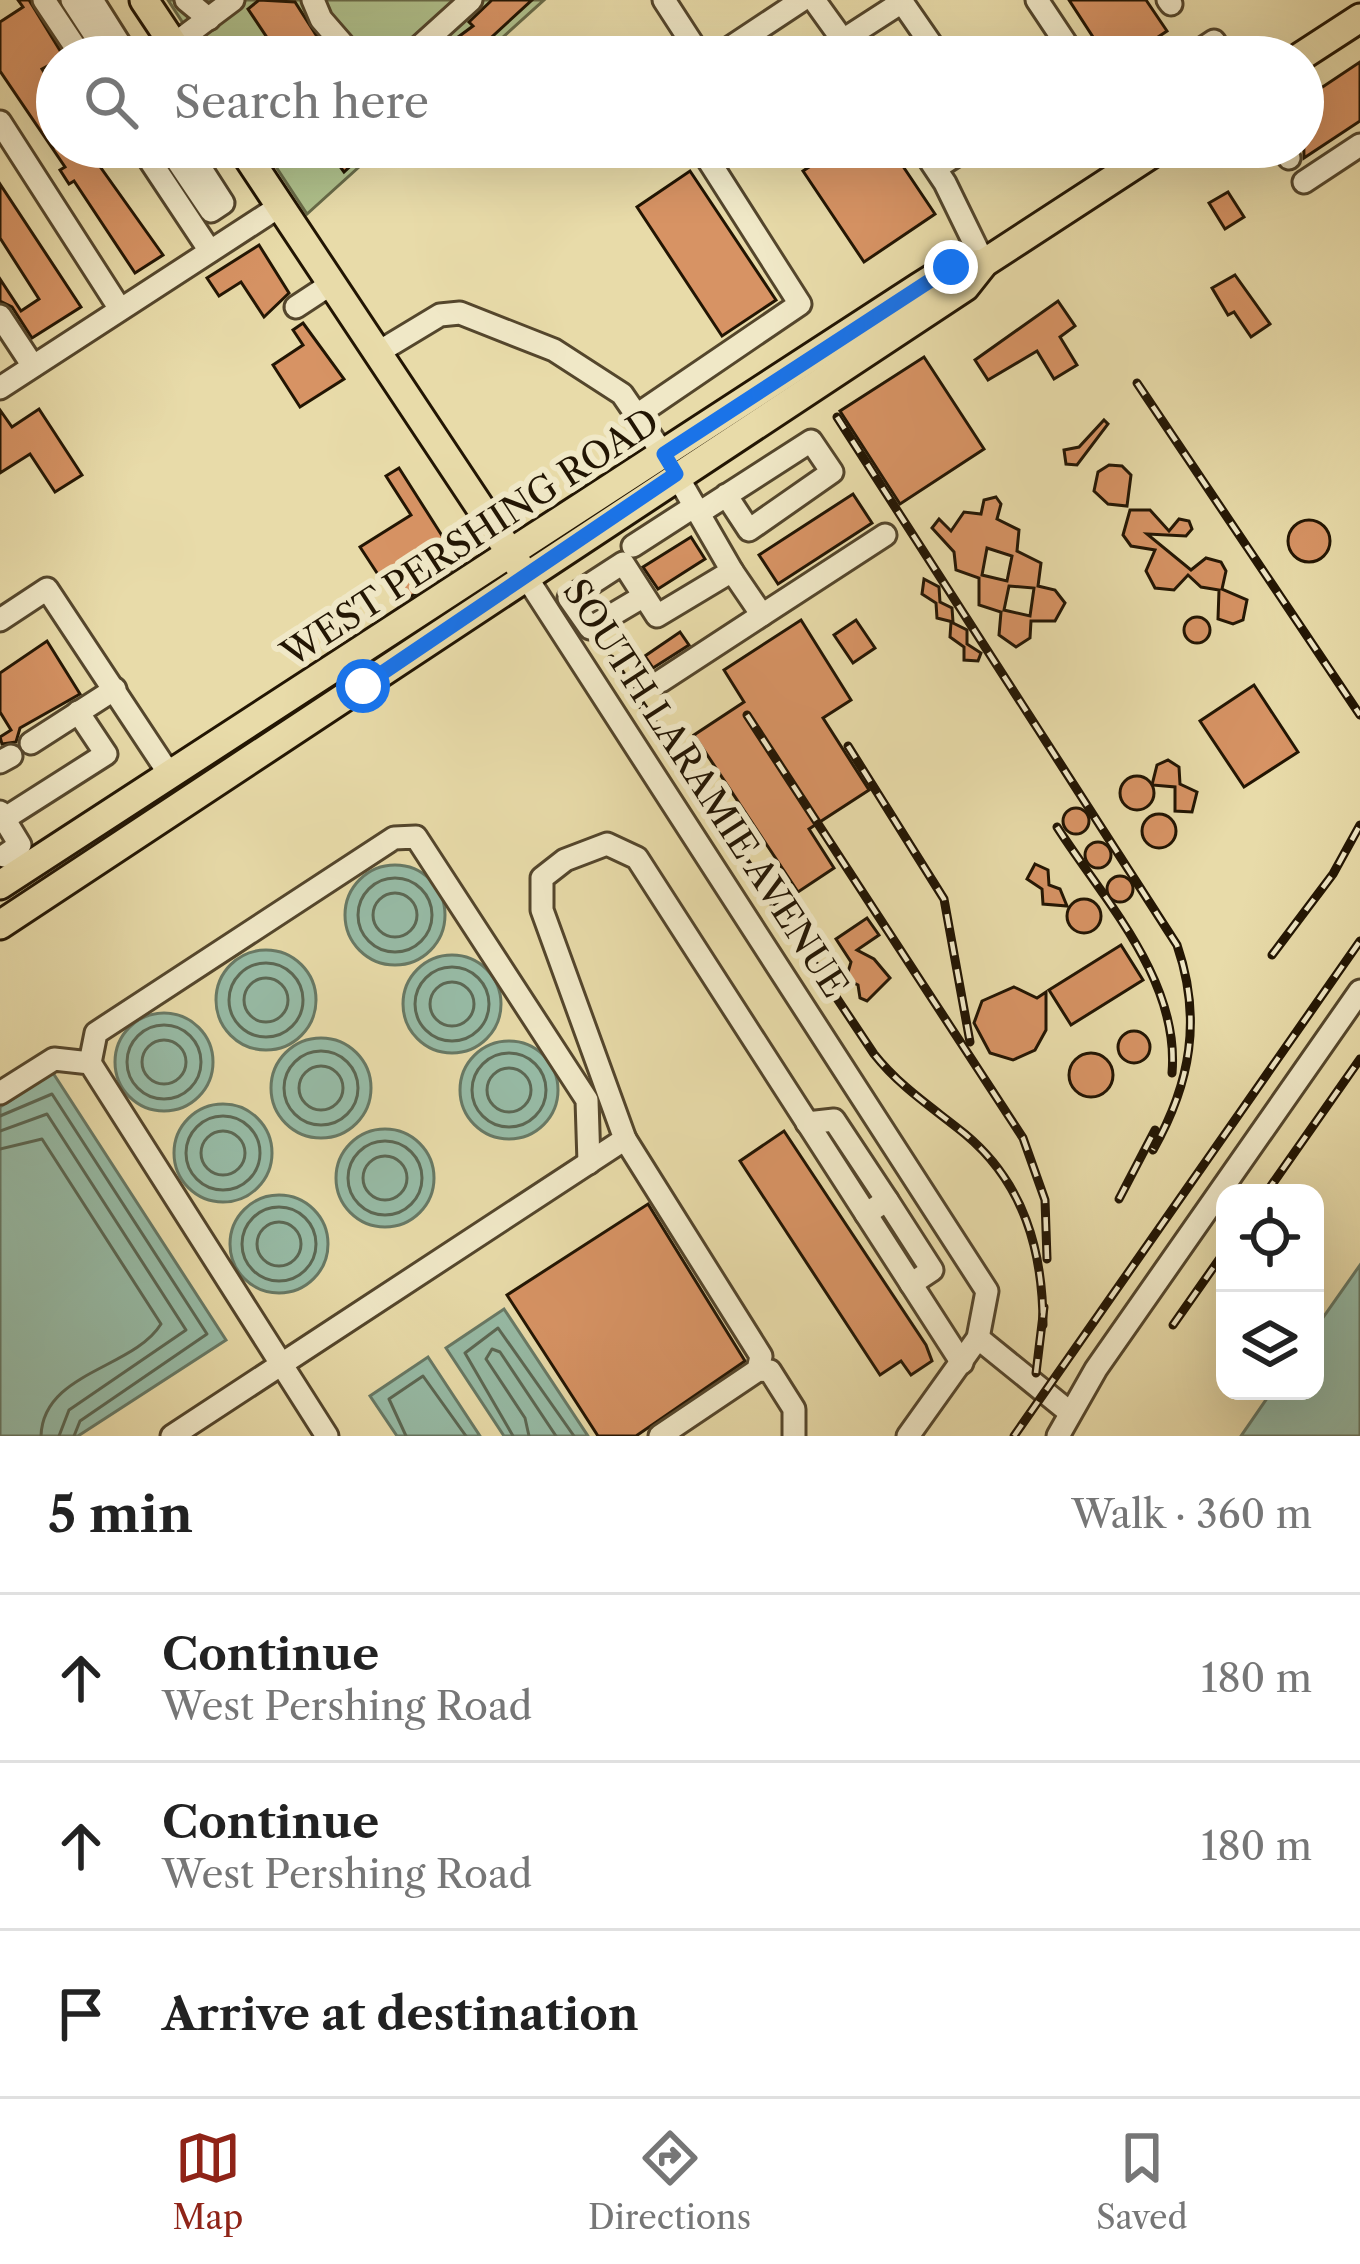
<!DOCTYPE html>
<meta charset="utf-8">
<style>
body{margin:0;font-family:"Libre Caslon Text",serif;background:#f2f2f2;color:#222}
.controls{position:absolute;right:36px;bottom:36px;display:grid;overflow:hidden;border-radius:24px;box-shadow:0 12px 48px #0002}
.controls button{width:108px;height:108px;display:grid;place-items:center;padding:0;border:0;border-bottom:3px solid #e0e0e0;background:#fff;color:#222;font:60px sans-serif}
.stop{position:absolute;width:36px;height:36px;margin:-27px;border:9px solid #1a73e8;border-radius:50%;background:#fff}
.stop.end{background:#1a73e8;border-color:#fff;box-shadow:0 3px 12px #0008}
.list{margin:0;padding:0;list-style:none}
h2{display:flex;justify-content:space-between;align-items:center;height:156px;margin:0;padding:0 48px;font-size:51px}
h2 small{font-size:39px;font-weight:400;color:#767676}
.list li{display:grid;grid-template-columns:78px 1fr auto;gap:36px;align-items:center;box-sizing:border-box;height:168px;padding:0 48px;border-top:3px solid #e0e0e0}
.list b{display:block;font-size:45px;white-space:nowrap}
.list p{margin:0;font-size:39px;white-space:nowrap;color:#767676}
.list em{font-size:39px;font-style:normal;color:#767676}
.icon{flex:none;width:66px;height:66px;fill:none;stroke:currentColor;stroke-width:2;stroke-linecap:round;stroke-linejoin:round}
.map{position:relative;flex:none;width:1360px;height:1436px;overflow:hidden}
.search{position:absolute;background:#fff;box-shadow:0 12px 48px #0002;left:36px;right:36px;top:36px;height:132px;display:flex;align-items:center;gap:30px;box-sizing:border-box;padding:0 42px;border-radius:66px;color:#767676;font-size:45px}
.sheet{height:660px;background:#fff}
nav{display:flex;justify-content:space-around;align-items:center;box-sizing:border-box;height:168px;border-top:3px solid #e0e0e0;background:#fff;font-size:33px;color:#767676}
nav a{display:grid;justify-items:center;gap:6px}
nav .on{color:#8f2418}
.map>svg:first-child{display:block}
.green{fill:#b0c18c;stroke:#696b48;stroke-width:3}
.water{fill:#97bba6;stroke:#687965;stroke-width:3}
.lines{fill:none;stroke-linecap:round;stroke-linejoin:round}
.shore{stroke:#5c6854;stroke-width:3}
.building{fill:#d79364;stroke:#221503;stroke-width:3;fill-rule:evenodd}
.minor-casing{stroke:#54462c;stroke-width:27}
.major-casing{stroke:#221503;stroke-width:33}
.minor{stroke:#f0e8c7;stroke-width:21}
.major{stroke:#e8dba9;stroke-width:27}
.rail-casing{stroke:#221503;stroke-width:9}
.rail{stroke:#f0e8c7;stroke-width:4.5;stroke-dasharray:14;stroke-linecap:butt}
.route{stroke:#1a73e8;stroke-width:15}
.labels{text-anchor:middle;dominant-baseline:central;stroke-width:12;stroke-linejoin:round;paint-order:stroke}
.street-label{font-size:36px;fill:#221503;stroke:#f0e8c7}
</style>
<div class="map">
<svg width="1360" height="1436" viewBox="0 0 1360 1436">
<rect width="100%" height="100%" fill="#e8dba9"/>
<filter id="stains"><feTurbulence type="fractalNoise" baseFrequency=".00167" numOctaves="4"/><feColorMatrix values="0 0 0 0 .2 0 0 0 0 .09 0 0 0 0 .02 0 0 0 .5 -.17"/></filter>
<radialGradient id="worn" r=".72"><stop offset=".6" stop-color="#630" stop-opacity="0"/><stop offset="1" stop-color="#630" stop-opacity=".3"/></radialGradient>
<g class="green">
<path d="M168 0H544L481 57H205Z"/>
<path d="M263 147H381L307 214Z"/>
</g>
<g class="water">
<circle cx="395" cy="915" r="50"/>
<circle cx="266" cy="1000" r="50"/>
<circle cx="452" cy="1004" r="49"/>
<circle cx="164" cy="1062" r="49"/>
<circle cx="321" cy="1088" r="50"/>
<circle cx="509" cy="1090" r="49"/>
<path d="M53 1073 226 1340 78 1436H0V1107Z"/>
<circle cx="223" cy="1153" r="49"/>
<circle cx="385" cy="1178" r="49"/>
<circle cx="279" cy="1244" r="49"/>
<path d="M1360 1265V1436H1241L1272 1391H1315V1329Z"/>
<path d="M504 1309 588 1436H504L446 1348Z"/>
<path d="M428 1357 480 1436H397L370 1396Z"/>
</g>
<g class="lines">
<g class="shore">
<circle cx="395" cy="915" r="37"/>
<circle cx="395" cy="915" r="22"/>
<circle cx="266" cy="1000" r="37"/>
<circle cx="452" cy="1004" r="37"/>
<circle cx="266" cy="1000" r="22"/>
<circle cx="452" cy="1004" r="22"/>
<circle cx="164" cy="1062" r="37"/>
<circle cx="164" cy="1062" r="22"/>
<circle cx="321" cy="1088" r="37"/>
<circle cx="509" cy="1090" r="37"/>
<circle cx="321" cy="1088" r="22"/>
<circle cx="509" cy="1090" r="22"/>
<circle cx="223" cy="1153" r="37"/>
<path d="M0 1116 52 1094 207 1334 80 1421 74 1436"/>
<circle cx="223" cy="1153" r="22"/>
<path d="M0 1131 47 1114 186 1330 69 1410 59 1436"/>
<circle cx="385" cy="1178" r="37"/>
<path d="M0 1149 42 1139 161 1324C133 1369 43 1372 41 1436"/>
<circle cx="385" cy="1178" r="22"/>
<circle cx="279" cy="1244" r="37"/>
<circle cx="279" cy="1244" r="22"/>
<path d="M406 1436 389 1399 423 1376 466 1436"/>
<path d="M513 1436 465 1353 498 1328 574 1436"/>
<path d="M529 1436 525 1418 486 1359 492 1349 500 1352 556 1436"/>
</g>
</g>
<g class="building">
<path d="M18 0H29L64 57 42 69 57 92 53 147H86L163 255 135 273 74 181 69 184 60 170 65 167 0 71V22L23 7Z"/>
<path d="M259 0 295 2 330 57H280L248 9Z"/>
<path d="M492 0H532L470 57H431L473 26 469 22Z"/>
<path d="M1069 0H1146L1167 31 1128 57H1106Z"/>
<path d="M1360 62V121L1304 158 1303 100Z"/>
<path d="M343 147H371L344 172 333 157Z"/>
<path d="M840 147H890L935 214 864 262 803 171Z"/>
<path d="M690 171 776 300 722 336 637 207Z"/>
<path d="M0 184 81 307 32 338 12 307 0 301V279L21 311 39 299 0 238Z"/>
<path d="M1228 192 1244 217 1225 229 1209 203Z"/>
<path d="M259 245 289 293 264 317 241 282 219 296 207 278Z"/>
<path d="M1235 275 1270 324 1251 337 1234 312 1228 315 1212 288Z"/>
<path d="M1058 301 1075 326 1060 337 1077 365 1054 379 1037 351 988 380 975 360Z"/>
<path d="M303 323 344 379 300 407 273 365 303 345 293 330Z"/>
<path d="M924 357 984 449 900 504 840 411Z"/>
<path d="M39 409 82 475 55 492 30 454 0 473V410L12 427Z"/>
<path d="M1104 420 1108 424 1077 465 1066 464 1064 450 1079 447Z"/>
<path d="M1109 465 1122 466 1131 475 1127 506 1108 504 1094 491 1098 472Z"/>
<path d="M399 468 460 564 398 605 360 547 411 515 386 476Z"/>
<path d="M853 494 872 523 778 584 759 555Z"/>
<path d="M996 497 1001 504 997 519 1019 530 1017 551 1041 563 1038 586 1055 590 1065 603 1055 621H1031L1030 638 1016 647 999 635 1001 612 979 605V578L956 570 954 552 932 528 939 519 951 531 964 512 981 514 984 500ZM987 548 1012 556 1007 581 982 575ZM1009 586 1034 588 1030 616 1004 610Z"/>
<path d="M1130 510H1150L1169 531 1179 519 1189 521 1192 529 1186 536 1147 534 1191 570 1206 558 1221 562 1226 571 1222 589 1247 600 1243 620 1233 624 1218 619 1219 590 1201 587 1188 575 1174 590 1155 588 1146 571 1155 550 1131 546 1123 535Z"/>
<circle cx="1309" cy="541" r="21"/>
<path d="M691 537 705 559 658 589 643 567Z"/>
<path d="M924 579 939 587 940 602 952 608 953 622 937 618 936 603 922 594Z"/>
<circle cx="1197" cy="630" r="13"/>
<path d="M801 620 851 700 823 718 869 790 809 829 834 868 798 892 694 735 744 702 724 670Z"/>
<path d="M856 620 875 648 853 663 834 635Z"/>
<path d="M951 622 967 630V644L981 653 978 661 964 660V647L950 637Z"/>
<path d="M680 632 689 645 653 668 645 656Z"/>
<path d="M47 641 80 694 20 728 16 742 2 744 0 737 11 730 0 712V673Z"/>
<path d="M1254 685 1298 752 1244 787 1200 721Z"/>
<path d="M1168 760 1179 767 1180 784 1197 792 1192 812 1175 811V787L1152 785 1157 765Z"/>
<circle cx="1137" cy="793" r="17"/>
<circle cx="1076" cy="821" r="13"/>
<circle cx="1159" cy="831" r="17"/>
<circle cx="1098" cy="855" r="13"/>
<path d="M1035 864 1048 870 1049 885 1060 889 1067 906 1043 904 1042 889 1027 879Z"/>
<circle cx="1120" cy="889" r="13"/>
<circle cx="1084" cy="916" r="17"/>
<path d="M867 918 879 935 857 950 874 959 890 978 867 1001 860 998 858 985 846 979 851 962 836 939Z"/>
<path d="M1121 945 1143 980 1071 1025 1049 990Z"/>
<path d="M1014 987 1037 998 1046 992V1030L1035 1050 1013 1060 990 1053 974 1023 982 1001Z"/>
<circle cx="1134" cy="1047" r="16"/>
<circle cx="1091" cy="1075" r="22"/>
<path d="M784 1131 926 1345 932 1361 911 1375 901 1361 880 1375 740 1161Z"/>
<path d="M648 1204 745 1361 636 1436H598L507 1295Z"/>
</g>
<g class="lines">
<defs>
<g id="minor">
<path d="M44 0 82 57"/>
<path d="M72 0 109 57"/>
<path d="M92 0 128 57"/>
<path d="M186 0 209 19"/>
<path d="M313 0 321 19 354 57"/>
<path d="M664 0 701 57"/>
<path d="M814 0 855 57"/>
<path d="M1037 0 1075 57"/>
<path d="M1168 0 1171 4"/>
<path d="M843 40 902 2 940 57"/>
<path d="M157 57 233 0"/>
<path d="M408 57 471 0"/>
<path d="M716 57 802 0"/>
<path d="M1190 57 1214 41 1224 57"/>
<path d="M0 122 120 309"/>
<path d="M141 147 210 251"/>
<path d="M168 147 211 211 223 203 187 147"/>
<path d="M921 147 945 183 984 263"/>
<path d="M1282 147 1289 158"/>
<path d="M936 168 969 147"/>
<path d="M1304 182 1360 145"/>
<path d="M296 307 331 284"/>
<path d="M0 316 33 366"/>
<path d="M377 353 440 315 460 313 554 350 622 394 664 455"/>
<path d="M0 388 280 206"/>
<path d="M637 415 800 304 700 147"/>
<path d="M699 513 811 441 832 472 749 530 726 495"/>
<path d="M633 546 695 506"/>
<path d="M732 571 762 615 885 535"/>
<path d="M525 575 987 1291 978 1338 908 1436"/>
<path d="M644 596 590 628 569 598 623 563 657 616 732 571 676 474"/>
<path d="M0 620 47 589 170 775"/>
<path d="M661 681 762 615"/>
<path d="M31 743 115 689"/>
<path d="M0 762 11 756"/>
<path d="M0 812 20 845 4 856"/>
<path d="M4 819 106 754 78 712"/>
<path d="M90 1063 96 1033 394 838 416 837 587 1100 589 1163"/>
<path d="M0 1093 54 1059 90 1063 327 1436"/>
<path d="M807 1123 834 1120 887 1200"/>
<path d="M625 1139 761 1356 758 1370 660 1436"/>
<path d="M866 1214 887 1200 932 1270 911 1284"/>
<path d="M978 1338 1068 1411"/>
<path d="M758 1370 770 1371 794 1409V1436"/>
<path d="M172 1436 625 1139 542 910V878L565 860 607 844 637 858 962 1363"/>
<path d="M1058 1436 1096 1369 1360 991"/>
</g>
<g id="major">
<path d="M144 0 182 57"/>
<path d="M1300 57 1360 18"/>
<path d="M241 147 523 572"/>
<path d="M0 885 919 287 951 267 984 263"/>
<path d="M0 925 965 287 984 263 1162 147"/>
</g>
</defs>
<use href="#minor" class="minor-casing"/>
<use href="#major" class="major-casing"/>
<use href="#minor" class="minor"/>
<use href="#major" class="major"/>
<defs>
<g id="rail">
<path d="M1137 383 1360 715"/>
<path d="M837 417 1177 945C1202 1018 1191 1083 1153 1150"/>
<path d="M611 659 874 1054C900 1087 933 1108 965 1134 1024 1183 1043 1251 1043 1325"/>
<path d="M747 715 1023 1138 1045 1200 1047 1259"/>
<path d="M848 746 944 899 970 1042"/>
<path d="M1057 827C1104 900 1180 980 1172 1073"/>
<path d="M1272 955 1333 874 1360 825"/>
<path d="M1266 1193 1360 1059"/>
<path d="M1119 1199 1155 1130"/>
<path d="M1173 1325 1225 1251"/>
<path d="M1036 1373 1044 1307"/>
<path d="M1014 1436 1360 941"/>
</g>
</defs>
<use href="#rail" class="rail-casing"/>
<use href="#rail" class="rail"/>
</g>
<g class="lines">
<path class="route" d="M363 686 676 474 664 454 951 267"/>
</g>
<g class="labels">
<g class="street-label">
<text transform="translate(470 537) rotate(-33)">WEST PERSHING ROAD</text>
<text transform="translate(706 788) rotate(57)">SOUTH LARAMIE AVENUE</text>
</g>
</g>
<rect width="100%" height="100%" filter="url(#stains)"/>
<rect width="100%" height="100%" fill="url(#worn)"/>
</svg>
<div class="controls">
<button><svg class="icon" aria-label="locate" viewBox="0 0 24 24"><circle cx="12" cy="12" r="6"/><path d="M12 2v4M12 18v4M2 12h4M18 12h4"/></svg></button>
<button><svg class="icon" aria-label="layers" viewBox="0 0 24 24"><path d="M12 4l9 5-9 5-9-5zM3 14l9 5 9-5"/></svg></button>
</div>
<div class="stop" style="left:363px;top:686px"></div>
<div class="stop end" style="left:951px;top:267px"></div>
<div class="search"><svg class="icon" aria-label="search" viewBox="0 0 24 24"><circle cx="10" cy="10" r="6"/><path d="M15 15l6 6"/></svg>Search here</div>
</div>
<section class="sheet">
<h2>5 min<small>Walk · 360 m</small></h2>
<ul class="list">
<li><svg class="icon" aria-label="ahead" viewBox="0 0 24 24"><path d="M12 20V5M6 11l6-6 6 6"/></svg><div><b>Continue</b><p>West Pershing Road</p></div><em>180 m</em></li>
<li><svg class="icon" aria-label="ahead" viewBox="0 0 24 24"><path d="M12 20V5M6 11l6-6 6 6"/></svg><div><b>Continue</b><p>West Pershing Road</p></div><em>180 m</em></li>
<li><svg class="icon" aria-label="arrive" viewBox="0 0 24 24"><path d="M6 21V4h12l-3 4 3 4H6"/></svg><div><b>Arrive at destination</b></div></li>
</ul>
</section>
<nav>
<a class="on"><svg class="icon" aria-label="map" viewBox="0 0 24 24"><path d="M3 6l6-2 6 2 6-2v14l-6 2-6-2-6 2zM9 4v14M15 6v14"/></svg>Map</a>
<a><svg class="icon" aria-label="directions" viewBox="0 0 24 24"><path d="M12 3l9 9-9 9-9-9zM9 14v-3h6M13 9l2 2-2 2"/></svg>Directions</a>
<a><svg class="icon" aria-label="saved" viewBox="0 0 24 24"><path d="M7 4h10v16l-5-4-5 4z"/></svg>Saved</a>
</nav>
